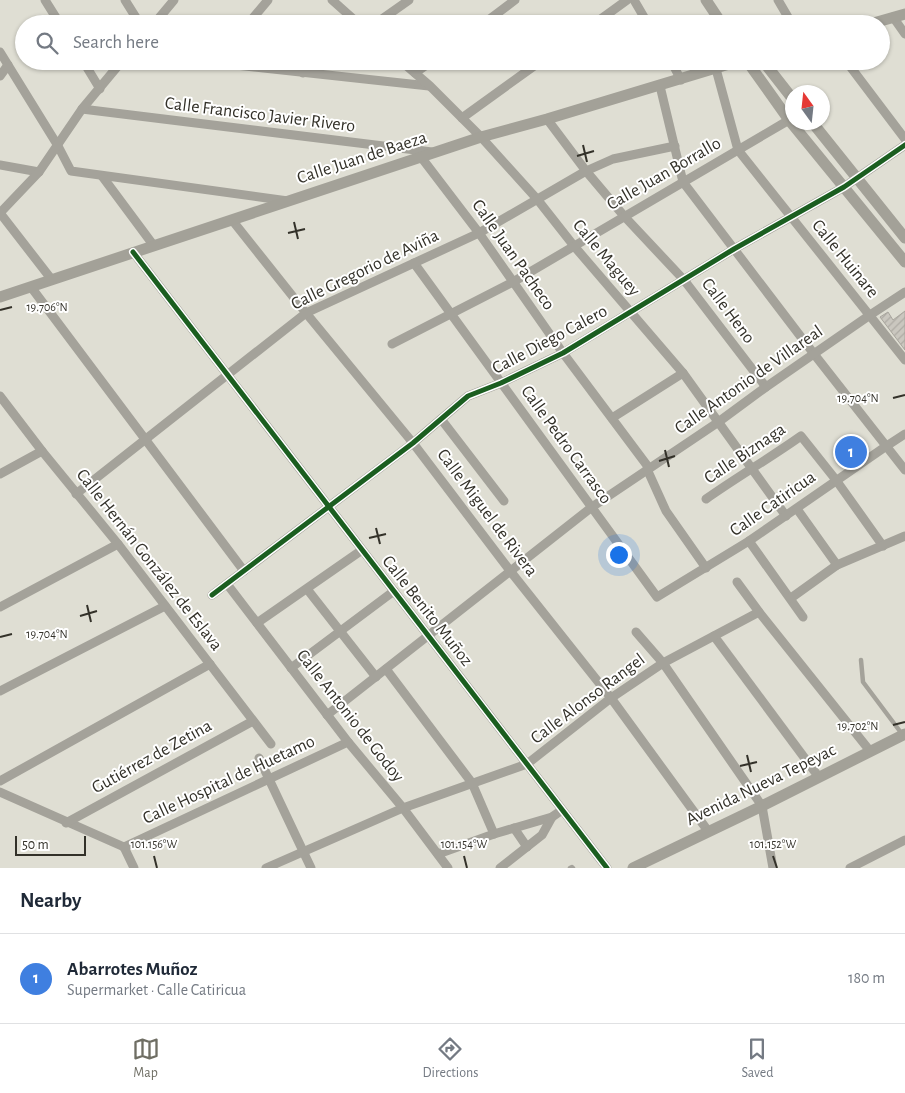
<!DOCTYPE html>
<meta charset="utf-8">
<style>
body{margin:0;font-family:"Alegreya Sans",sans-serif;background:#f6f6f7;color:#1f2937}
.compass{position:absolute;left:785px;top:85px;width:45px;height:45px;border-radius:50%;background:#fff;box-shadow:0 1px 4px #0004;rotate:345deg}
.scale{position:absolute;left:15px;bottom:12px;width:71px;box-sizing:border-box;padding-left:5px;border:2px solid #333129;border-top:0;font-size:14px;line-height:18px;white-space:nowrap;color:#333129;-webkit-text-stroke:4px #fff;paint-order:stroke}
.you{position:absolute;left:618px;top:554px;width:18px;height:18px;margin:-12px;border:4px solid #fff;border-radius:50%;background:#1a73e8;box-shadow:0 0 0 8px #1a73e833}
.badge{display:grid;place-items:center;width:32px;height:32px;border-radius:50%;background:#6f6e64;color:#fff;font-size:16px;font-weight:700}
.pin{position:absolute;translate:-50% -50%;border:2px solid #fff;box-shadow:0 1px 5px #0006}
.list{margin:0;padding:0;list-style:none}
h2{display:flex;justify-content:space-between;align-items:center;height:65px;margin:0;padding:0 20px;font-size:21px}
h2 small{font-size:16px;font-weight:400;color:#747a83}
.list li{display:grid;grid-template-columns:32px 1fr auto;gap:15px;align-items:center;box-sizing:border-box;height:90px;padding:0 20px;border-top:1px solid #e0e1e3}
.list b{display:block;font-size:19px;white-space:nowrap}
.list p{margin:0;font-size:16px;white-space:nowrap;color:#747a83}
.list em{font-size:16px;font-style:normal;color:#747a83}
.icon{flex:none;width:28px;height:28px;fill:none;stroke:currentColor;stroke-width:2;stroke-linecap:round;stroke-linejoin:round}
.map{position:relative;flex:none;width:905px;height:868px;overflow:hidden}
.search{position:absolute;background:#fff;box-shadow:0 1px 4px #0004;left:15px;right:15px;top:15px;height:55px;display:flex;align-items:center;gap:12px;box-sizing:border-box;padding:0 18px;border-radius:28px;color:#747a83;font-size:19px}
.sheet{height:155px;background:#fff}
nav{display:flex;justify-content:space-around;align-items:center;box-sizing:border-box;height:70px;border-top:1px solid #e0e1e3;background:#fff;font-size:14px;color:#747a83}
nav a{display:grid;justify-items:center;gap:2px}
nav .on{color:#6f6e64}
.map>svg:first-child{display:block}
.building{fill:url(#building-hatch);stroke:#a8a59d}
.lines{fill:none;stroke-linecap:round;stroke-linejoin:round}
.lane{stroke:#a4a29a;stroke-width:4.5}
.street{stroke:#a4a29a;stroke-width:9}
.secondary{stroke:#a3a198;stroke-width:11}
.cycleway-casing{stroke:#fff;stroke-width:8}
.cycleway{stroke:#1b5e20;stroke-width:5}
.ticks{fill:none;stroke:#333129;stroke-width:2}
.labels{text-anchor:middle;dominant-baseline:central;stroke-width:4;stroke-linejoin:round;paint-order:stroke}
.street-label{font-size:18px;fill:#333129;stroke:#fff}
.ticks-label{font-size:12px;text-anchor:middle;fill:#333129;stroke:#fff;stroke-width:4;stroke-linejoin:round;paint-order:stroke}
</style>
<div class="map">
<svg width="905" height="868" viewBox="0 0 905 868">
<defs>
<pattern id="building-hatch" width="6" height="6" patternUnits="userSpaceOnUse" patternTransform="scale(1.25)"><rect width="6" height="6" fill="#cac7bf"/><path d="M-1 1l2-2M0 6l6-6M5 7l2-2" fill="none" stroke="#aeaba4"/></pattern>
</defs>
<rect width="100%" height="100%" fill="#dfded3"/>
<path class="building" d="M905 311V350L880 317 888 312 893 320Z"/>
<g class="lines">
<g class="lane">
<path d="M861 660 863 682 902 734"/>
<path d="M570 868 572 867 573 868"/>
</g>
<g class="street">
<path d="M45 0 60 24"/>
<path d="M125 0 140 24"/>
<path d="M332 0 359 24"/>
<path d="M634 0 648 24"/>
<path d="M778 0 792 24"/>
<path d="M893 17 905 34"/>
<path d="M154 24 174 0"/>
<path d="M248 24 268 0"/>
<path d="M375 24 409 0"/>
<path d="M483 24 515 0"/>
<path d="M594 24 627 0"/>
<path d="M0 52 58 146 71 171 288 201"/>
<path d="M83 61 100 89"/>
<path d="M199 61 429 86"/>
<path d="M401 61 430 86 481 137 537 199 574 246 683 373 786 516"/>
<path d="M671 61 681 80"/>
<path d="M846 61 905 139"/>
<path d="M716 69 738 150 905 360"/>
<path d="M303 73 313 61"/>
<path d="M415 73 432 61"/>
<path d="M0 76 8 65"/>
<path d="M660 86 683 182 814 354 905 470"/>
<path d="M82 109 432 152"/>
<path d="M462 118 541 61"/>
<path d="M547 119 586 171 624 216 684 280 766 387"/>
<path d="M421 157 479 233 563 353 649 468"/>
<path d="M0 165 39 172"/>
<path d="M102 176 154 246"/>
<path d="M0 213 39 172 82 109 122 61"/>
<path d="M0 213 52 280"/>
<path d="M232 220 306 313 413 443 511 572 611 698 708 831"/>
<path d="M133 252 607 868"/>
<path d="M414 263 657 597 749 541 885 447 905 434"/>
<path d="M31 287 244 571"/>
<path d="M392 344 513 282 789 120"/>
<path d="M0 396 42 451 118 544 271 744"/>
<path d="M612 418 683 373"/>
<path d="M441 419 504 501"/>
<path d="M647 469 666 511 706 568"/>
<path d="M0 474 42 451"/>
<path d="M76 494 306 313 479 233 586 171 613 159 675 146"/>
<path d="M706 499C737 477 770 458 801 436L836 480 883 546"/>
<path d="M797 509 837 565"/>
<path d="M749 541 803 617"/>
<path d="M737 582 759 612 870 751"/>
<path d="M227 584 348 742 403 808 448 868"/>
<path d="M307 589 376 677"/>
<path d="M212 595 413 443 468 396 501 383 563 353 734 249 844 187 905 145"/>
<path d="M791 598 837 565 905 536"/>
<path d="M0 607 118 544"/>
<path d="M257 623 362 550"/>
<path d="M636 632 663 663 762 806 773 868"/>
<path d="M714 636 818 776"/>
<path d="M291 668 394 591"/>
<path d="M386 669 472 783 494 834"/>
<path d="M0 691 165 606"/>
<path d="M327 715 592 507 717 423 766 387 870 315 905 292"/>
<path d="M259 758 311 868"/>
<path d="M0 781 210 664"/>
<path d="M0 792 124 847"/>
<path d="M66 823 253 721"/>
<path d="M514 828 527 847"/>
<path d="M124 847 348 742"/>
<path d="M124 847 134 868"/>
<path d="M438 854 494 834 552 817 562 810"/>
<path d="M266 868 403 808 527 764 611 698 663 663 759 612"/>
<path d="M500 868 542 835 552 817"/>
<path d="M850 868 905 840"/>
</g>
<g class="secondary">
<path d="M706 0 722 24"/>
<path d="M870 24 905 14"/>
<path d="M747 61 789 120 905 262"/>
<path d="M763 61 792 98"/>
<path d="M812 122 905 238"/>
<path d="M0 297 481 137 547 119 739 61"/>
<path d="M633 868 762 806 905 734"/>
</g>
<defs>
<g id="cycleway">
<path d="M133 252 607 868"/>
<path d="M212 595 413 443 468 396 501 383 563 353 734 249 844 187 905 145"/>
</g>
</defs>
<use href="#cycleway" class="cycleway-casing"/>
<use href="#cycleway" class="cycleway"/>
</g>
<path class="ticks" d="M583 145 587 162M577 156 594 151M294 222 298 239M288 233 305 229M0 310 12 307M893 398 905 395M665 450 669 467M659 461 675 456M376 528 380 544M369 538 386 534M87 605 91 622M80 616 97 611M0 637 12 634M893 725 905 722M747 755 751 772M740 766 757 762M154 856 157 868M464 856 467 868M773 856 777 868"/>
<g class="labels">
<g class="street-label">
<text transform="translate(260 115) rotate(7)">Calle Francisco Javier Rivero</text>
<text transform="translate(362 158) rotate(-18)">Calle Juan de Baeza</text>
<text transform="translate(664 174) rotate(-30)">Calle Juan Borrallo</text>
<text transform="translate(513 255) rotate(55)">Calle Juan Pacheco</text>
<text transform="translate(606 258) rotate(50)">Calle Maguey</text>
<text transform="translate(845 259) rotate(51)">Calle Huinare</text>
<text transform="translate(365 270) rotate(-26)">Calle Gregorio de Aviña</text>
<text transform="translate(728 311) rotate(53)">Calle Heno</text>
<text transform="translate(550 340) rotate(-28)">Calle Diego Calero</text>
<text transform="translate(749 380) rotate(-35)">Calle Antonio de Villareal</text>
<text transform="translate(566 445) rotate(54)">Calle Pedro Carrasco</text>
<text transform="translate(745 454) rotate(-34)">Calle Biznaga</text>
<text transform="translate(773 504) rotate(-35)">Calle Catiricua</text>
<text transform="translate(487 513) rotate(53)">Calle Miguel de Rivera</text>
<text transform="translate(149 560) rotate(52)">Calle Hernán González de Eslava</text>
<text transform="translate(427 611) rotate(52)">Calle Benito Muñoz</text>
<text transform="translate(588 699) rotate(-37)">Calle Alonso Rangel</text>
<text transform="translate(350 716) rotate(52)">Calle Antonio de Godoy</text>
<text transform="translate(152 757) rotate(-29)">Gutiérrez de Zetina</text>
<text transform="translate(229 780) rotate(-25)">Calle Hospital de Huetamo</text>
<text transform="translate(761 785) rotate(-26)">Avenida Nueva Tepeyac</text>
</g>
</g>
<g class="ticks-label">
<text x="47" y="311">19.706°N</text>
<text x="858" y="402">19.704°N</text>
<text x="47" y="638">19.704°N</text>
<text x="858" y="730">19.702°N</text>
<text x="154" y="848">101.156°W</text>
<text x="464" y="848">101.154°W</text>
<text x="773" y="848">101.152°W</text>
</g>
</svg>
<svg class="compass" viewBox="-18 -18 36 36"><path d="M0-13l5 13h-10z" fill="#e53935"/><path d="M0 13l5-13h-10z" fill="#747a83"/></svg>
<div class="scale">50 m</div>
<div class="you"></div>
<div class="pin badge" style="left:851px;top:452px;background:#3f7fe0">1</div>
<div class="search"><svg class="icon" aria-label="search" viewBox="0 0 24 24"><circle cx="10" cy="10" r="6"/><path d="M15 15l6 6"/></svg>Search here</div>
</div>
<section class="sheet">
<h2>Nearby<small></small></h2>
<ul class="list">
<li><span class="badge" style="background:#3f7fe0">1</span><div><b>Abarrotes Muñoz</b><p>Supermarket · Calle Catiricua</p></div><em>180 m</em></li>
</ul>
</section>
<nav>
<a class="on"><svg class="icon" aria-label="map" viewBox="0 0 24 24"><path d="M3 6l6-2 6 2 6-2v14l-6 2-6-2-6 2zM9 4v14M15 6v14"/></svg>Map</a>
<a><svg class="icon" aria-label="directions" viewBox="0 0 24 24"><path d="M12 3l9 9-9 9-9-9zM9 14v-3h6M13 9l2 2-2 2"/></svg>Directions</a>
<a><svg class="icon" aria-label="saved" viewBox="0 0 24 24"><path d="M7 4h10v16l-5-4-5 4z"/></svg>Saved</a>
</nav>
